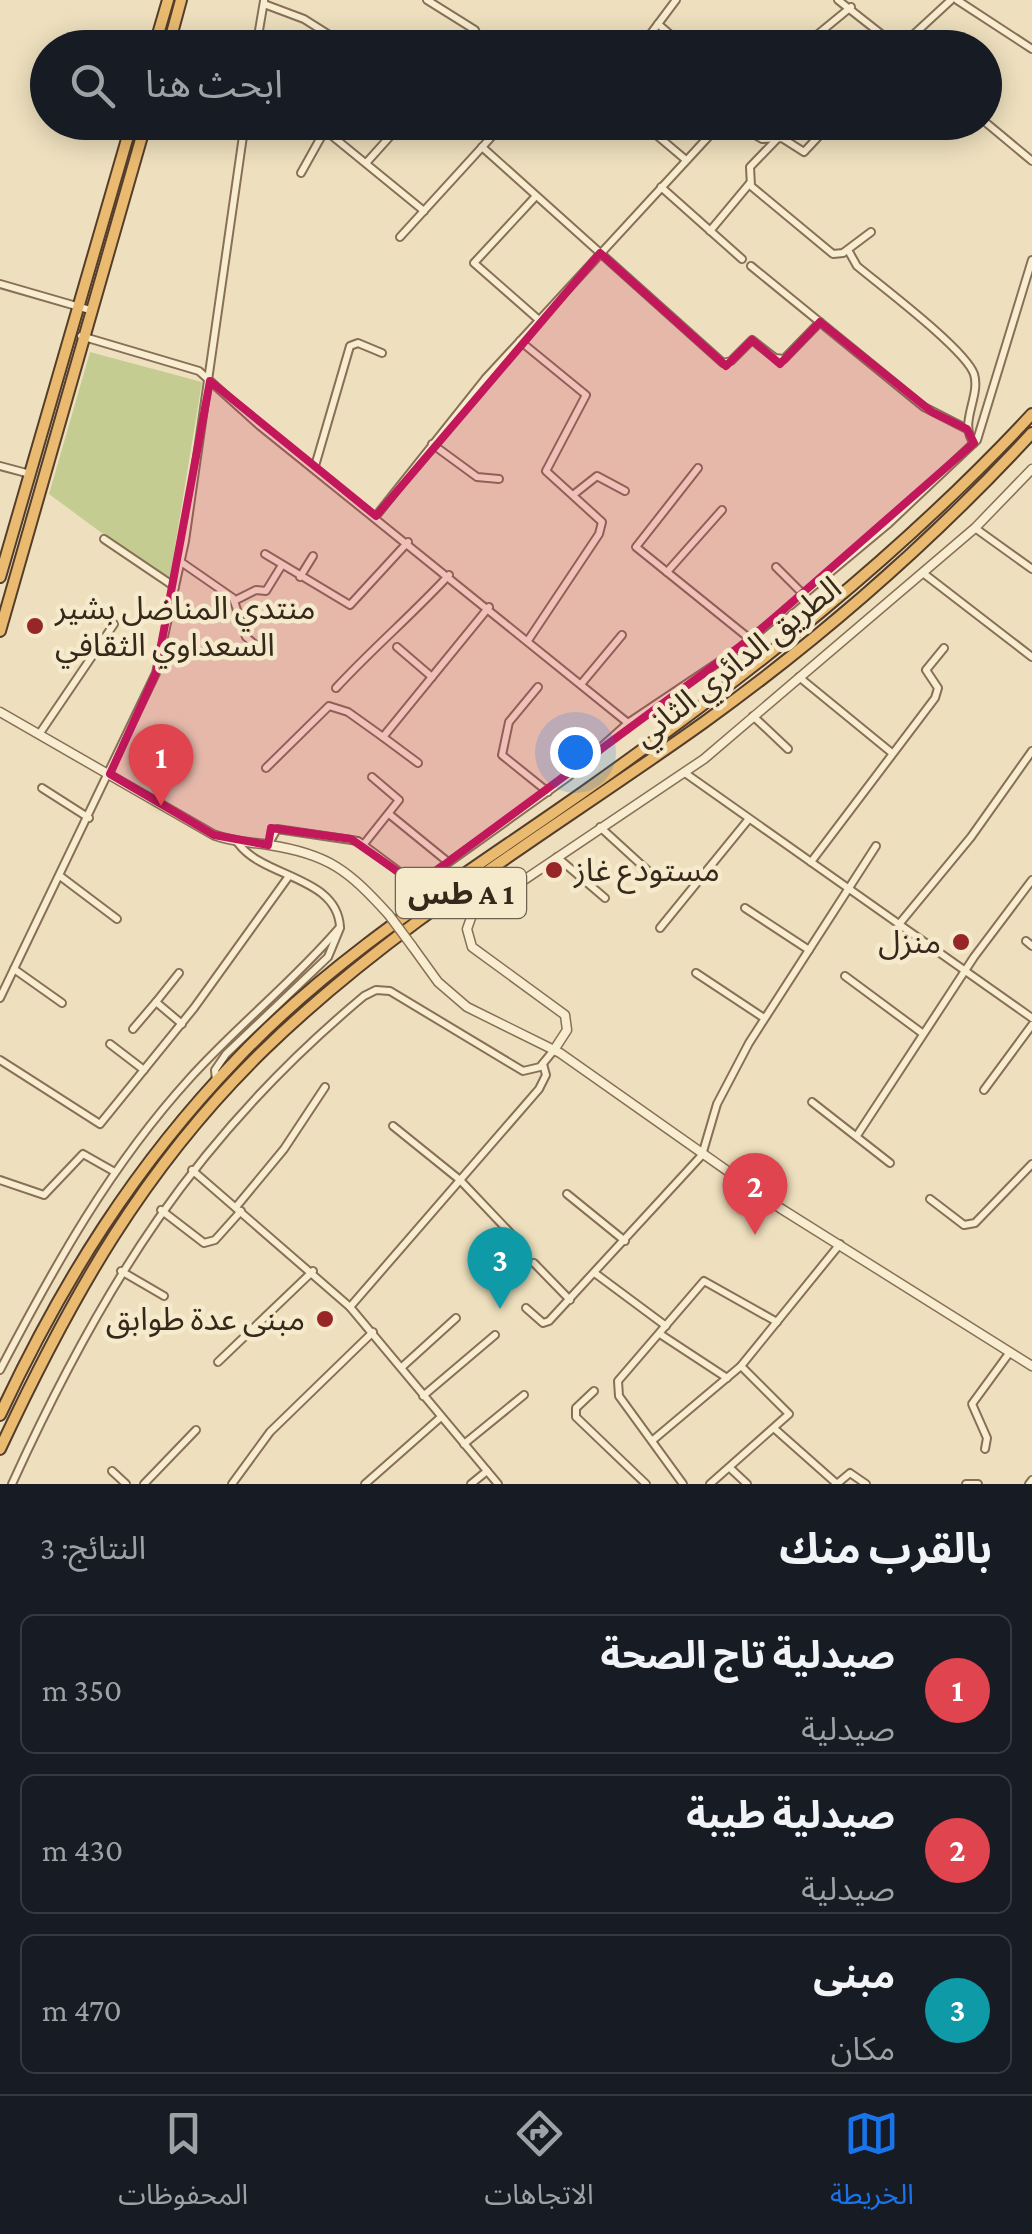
<!DOCTYPE html>
<html lang="ar">
<meta charset="utf-8">
<style>
body{margin:0;font-family:"Crimson Pro","Noto Sans Arabic",serif;background:#242831;color:#f1f3f6;direction:rtl}
.you{position:absolute;left:575px;top:752px;width:35px;height:35px;margin:-25px;border:8px solid #fff;border-radius:50%;background:#1a73e8;box-shadow:0 0 0 15px #1a73e833}
.badge{display:grid;place-items:center;width:65px;height:65px;border-radius:50%;background:#1a73e8;color:#fff;font-size:32px;font-weight:700}
.pin{position:absolute;translate:-50% -82px;filter:drop-shadow(0 2px 5px #0008)}
.pin::after{content:'';position:absolute;top:52px;width:35px;height:30px;background:inherit;clip-path:polygon(0 0,100% 0,50% 100%)}
.list{margin:0;padding:0;list-style:none}
h2{display:flex;justify-content:space-between;align-items:center;height:130px;margin:0;padding:0 40px;font-size:42px}
h2 small{font-size:32px;font-weight:400;color:#9ea1a6}
.list li{display:grid;grid-template-columns:65px 1fr auto;gap:30px;align-items:center;box-sizing:border-box;height:140px;margin:0 20px 20px;padding:0 20px;border:2px solid #363941;border-radius:15px}
.list b{display:block;font-size:38px;white-space:nowrap}
.list p{margin:0;font-size:32px;white-space:nowrap;color:#9ea1a6}
.list em{font-size:32px;font-style:normal;color:#9ea1a6}
.icon{flex:none;width:55px;height:55px;fill:none;stroke:currentColor;stroke-width:2;stroke-linecap:round;stroke-linejoin:round}
.map{position:relative;flex:none;width:1032px;height:1484px;overflow:hidden;direction:ltr}
.search{position:absolute;background:#171b24;box-shadow:0 5px 25px #0003;left:30px;right:30px;top:30px;height:110px;display:flex;align-items:center;gap:25px;box-sizing:border-box;padding:0 35px;border-radius:55px;color:#9ea1a6;font-size:38px}
.sheet{height:610px;background:#171b24}
nav{display:flex;justify-content:space-around;align-items:center;box-sizing:border-box;height:140px;border-top:2px solid #363941;background:#171b24;font-size:28px;color:#9ea1a6}
nav a{display:grid;justify-items:center;gap:5px}
nav .on{color:#1a73e8}
.map>svg:first-child{display:block}
.green{fill:#c5cc92}
.lines{fill:none;stroke-linecap:round;stroke-linejoin:round}
.minor-casing{stroke:#877056;stroke-width:10}
.tertiary-casing{stroke:#877056;stroke-width:11}
.trunk-casing{stroke:#543e2b;stroke-width:14}
.minor{stroke:#f9edd1;stroke-width:6}
.tertiary{stroke:#f9edd1;stroke-width:8}
.trunk{stroke:#eaba70;stroke-width:10}
.tertiary-bridge-casing{stroke:#877056;stroke-width:11;stroke-linecap:butt}
.tertiary-bridge{stroke:#f9edd1;stroke-width:8}
.marked{fill:#c2185b;fill-opacity:0.2;stroke:#c2185b;stroke-width:8;stroke-linejoin:round}
.poi-dot{fill:#972626;stroke:#f6eacd;stroke-width:4}
.labels{text-anchor:middle;dominant-baseline:central;stroke-width:9;stroke-linejoin:round;paint-order:stroke}
.shield{fill:#f6eacd;stroke:#706250;stroke-width:2.5}
.shield-label{font-size:30px;font-weight:bold;fill:#36281b}
.poi-label{font-size:32px;fill:#36281b;stroke:#f6eacd;text-anchor:start}
.street-label{font-size:32px;fill:#36281b;stroke:#f6eacd}
</style>
<div class="map">
<svg width="1032" height="1484" viewBox="0 0 1032 1484">
<rect width="100%" height="100%" fill="#eee0be"/>
<path class="green" d="M90 352 202 382 170 577 164 579 49 494Z"/>
<g class="lines">
<defs>
<g id="minor">
<path d="M427 0 475 30 478 38 471 48"/>
<path d="M838 0 899 48"/>
<path d="M957 0 1032 49"/>
<path d="M264 4 304 19 350 48"/>
<path d="M658 24 686 48"/>
<path d="M256 48 264 1"/>
<path d="M640 48 676 0"/>
<path d="M801 48 851 7"/>
<path d="M899 48 951 0"/>
<path d="M984 121 1032 161"/>
<path d="M315 122 424 211"/>
<path d="M641 122 686 160"/>
<path d="M732 122 762 139 782 138 804 152 832 122"/>
<path d="M779 137 750 167 751 186 833 254 843 253 871 232"/>
<path d="M482 147 723 363 731 361 752 340 775 358 784 359 820 322"/>
<path d="M367 162 403 122"/>
<path d="M301 173 325 130"/>
<path d="M661 187 742 259"/>
<path d="M536 196 474 263 539 320"/>
<path d="M710 231 750 183"/>
<path d="M400 237 505 122"/>
<path d="M848 250 857 266C881 286 965 349 974 374 981 397 958 423 974 443"/>
<path d="M751 266 924 407 967 429"/>
<path d="M0 284 90 310"/>
<path d="M81 336 199 371 260 426 628 723"/>
<path d="M520 341 586 395 546 471 602 522 599 534 529 639"/>
<path d="M432 444 477 477 499 479"/>
<path d="M0 466 30 474"/>
<path d="M315 466 350 346 358 343 382 353"/>
<path d="M698 468 636 547 750 639"/>
<path d="M573 495 597 476 625 491"/>
<path d="M376 516 485 379 722 122"/>
<path d="M975 528 1032 569"/>
<path d="M104 539 175 587"/>
<path d="M265 554 350 605 408 542"/>
<path d="M181 562 233 598 246 637 258 647"/>
<path d="M776 567 803 594"/>
<path d="M667 572 722 510"/>
<path d="M923 573 1032 657"/>
<path d="M300 577 313 556"/>
<path d="M234 601 256 590 266 591 282 565"/>
<path d="M397 647 432 677"/>
<path d="M799 677 892 753"/>
<path d="M582 683 622 635"/>
<path d="M538 687 509 722 502 755 548 792"/>
<path d="M336 688C373 648 412 615 449 575"/>
<path d="M753 716 788 749"/>
<path d="M40 733 114 624"/>
<path d="M418 763 383 737 489 607"/>
<path d="M266 768 329 706 348 712 383 737"/>
<path d="M685 773 1032 1018"/>
<path d="M42 788 89 818"/>
<path d="M389 814 448 862"/>
<path d="M600 827 658 880"/>
<path d="M364 844 399 800 372 777"/>
<path d="M268 845 277 829 358 841 417 885 568 777 628 723 737 650 887 525 977 440 1032 260"/>
<path d="M557 857 605 898"/>
<path d="M811 862 935 698 938 688 926 670 944 648"/>
<path d="M60 876 117 919"/>
<path d="M745 908 809 950"/>
<path d="M900 923 971 837 1032 751"/>
<path d="M660 928 748 820"/>
<path d="M1026 941 1032 946"/>
<path d="M14 969 62 1003"/>
<path d="M696 973 764 1018"/>
<path d="M845 976 922 1033"/>
<path d="M0 998 156 673 185 541 245 122"/>
<path d="M156 1002 179 973"/>
<path d="M133 1029 156 1002 182 1024"/>
<path d="M110 1044 144 1070"/>
<path d="M0 1060 100 1124 194 1008 289 876"/>
<path d="M216 1081 215 1070 226 1054 328 957 340 928"/>
<path d="M984 1090 1032 1025"/>
<path d="M812 1102 890 1163"/>
<path d="M393 1126 460 1180 516 1239"/>
<path d="M858 1134 974 957 1032 880"/>
<path d="M192 1170 350 1307 498 1484"/>
<path d="M0 1180 44 1195 83 1154 113 1171"/>
<path d="M567 1194 625 1241"/>
<path d="M930 1199 964 1225 975 1223 1032 1164"/>
<path d="M236 1207 284 1149 325 1087"/>
<path d="M161 1210 204 1243 215 1240 241 1211"/>
<path d="M534 1263 570 1300"/>
<path d="M121 1271 164 1296"/>
<path d="M596 1274 666 1326"/>
<path d="M350 1307 539 1089 546 1075 543 1064"/>
<path d="M526 1308 543 1323 549 1321 702 1155 717 1104 749 1043 876 846"/>
<path d="M660 1334 727 1378"/>
<path d="M218 1362 313 1271"/>
<path d="M402 1367 456 1318"/>
<path d="M0 1370C55 1265 110 1166 190 1078 238 1025 294 981 340 927 337 876 263 878 238 843"/>
<path d="M594 1391 576 1408V1417L646 1484"/>
<path d="M423 1396 495 1335"/>
<path d="M776 1430 837 1484"/>
<path d="M653 1440 741 1366 840 1244"/>
<path d="M464 1444 524 1395"/>
<path d="M985 1449 987 1438 972 1404 1010 1352"/>
<path d="M730 1468 747 1484"/>
<path d="M112 1471 126 1484"/>
<path d="M838 1483 850 1473 866 1484"/>
<path d="M12 1484C102 1286 195 1137 364 996L376 990 390 991 523 1071 540 1067 554 1050"/>
<path d="M144 1484 196 1430"/>
<path d="M232 1484 270 1432 373 1332"/>
<path d="M365 1484 441 1417"/>
<path d="M471 1484 487 1471"/>
<path d="M683 1484 619 1396 618 1381 704 1281 777 1322"/>
<path d="M710 1484 789 1414 741 1366"/>
<path d="M966 1484H978"/>
<path d="M1029 1484 1032 1480"/>
</g>
<g id="tertiary">
<path d="M0 712 214 835C233 842 249 842 269 845 329 854 349 871 389 915"/>
<path d="M412 946 438 982 467 1007 560 1053 780 1208 1032 1366"/>
<path d="M554 1050 567 1030 565 1015 472 947 467 929 472 915 704 759 975 528 1032 469"/>
</g>
<g id="trunk">
<path d="M154 48 168 0"/>
<path d="M168 48 181 0"/>
<path d="M0 577 132 122"/>
<path d="M0 631 146 122"/>
<path d="M0 1415C62 1282 135 1165 237 1059 339 951 469 873 589 788 747 676 900 556 1032 414"/>
<path d="M0 1449C71 1297 144 1166 266 1048 396 922 556 828 703 723 821 638 933 540 1032 433"/>
</g>
</defs>
<use href="#minor" class="minor-casing"/>
<use href="#tertiary" class="tertiary-casing"/>
<use href="#trunk" class="trunk-casing"/>
<use href="#minor" class="minor"/>
<use href="#tertiary" class="tertiary"/>
<use href="#trunk" class="trunk"/>
<defs>
<path id="tertiary-bridge" d="M389 915 412 946"/>
</defs>
<use href="#tertiary-bridge" class="tertiary-bridge-casing"/>
<use href="#tertiary-bridge" class="tertiary-bridge"/>
</g>
<path class="marked" d="M600 253 726 366 752 340 780 364 820 322 932 412 967 429 974 443 750 639 417 885 351 839 271 828 268 845 214 835 110 774 156 673 210 381 376 516Z"/>
<g class="poi-dot">
<circle cx="35" cy="626" r="10"/>
<circle cx="554" cy="870" r="10"/>
<circle cx="961" cy="942" r="10"/>
<circle cx="325" cy="1319" r="10"/>
</g>
<g class="labels">
<rect class="shield" x="396" y="868" width="130" height="50" rx="8"/>
<g class="shield-label">
<text x="461" y="893">طس A 1</text>
</g>
<g class="poi-label">
<text x="55" y="608">منتدي المناضل بشير<tspan x="55" dy="37">السعداوي الثقافي</tspan></text>
<text x="574" y="870">مستودع غاز</text>
<text x="941" y="942" text-anchor="end">منزل</text>
<text x="305" y="1319" text-anchor="end">مبنى عدة طوابق</text>
</g>
<g class="street-label">
<text transform="translate(737 661) rotate(-38)">الطريق الدائري الثاني</text>
</g>
</g>
</svg>
<div class="you"></div>
<div class="pin badge" style="left:161px;top:806px;background:#e0444e">1</div>
<div class="pin badge" style="left:755px;top:1235px;background:#e0444e">2</div>
<div class="pin badge" style="left:500px;top:1309px;background:#0f9aa8">3</div>
<div class="search"><svg class="icon" aria-label="search" viewBox="0 0 24 24"><circle cx="10" cy="10" r="6"/><path d="M15 15l6 6"/></svg>ابحث هنا</div>
</div>
<section class="sheet">
<h2>بالقرب منك<small>النتائج: 3</small></h2>
<ul class="list">
<li><span class="badge" style="background:#e0444e">1</span><div><b>صيدلية تاج الصحة</b><p>صيدلية</p></div><em>350 m</em></li>
<li><span class="badge" style="background:#e0444e">2</span><div><b>صيدلية طيبة</b><p>صيدلية</p></div><em>430 m</em></li>
<li><span class="badge" style="background:#0f9aa8">3</span><div><b>مبنى</b><p>مكان</p></div><em>470 m</em></li>
</ul>
</section>
<nav>
<a class="on"><svg class="icon" aria-label="map" viewBox="0 0 24 24"><path d="M3 6l6-2 6 2 6-2v14l-6 2-6-2-6 2zM9 4v14M15 6v14"/></svg>الخريطة</a>
<a><svg class="icon" aria-label="directions" viewBox="0 0 24 24"><path d="M12 3l9 9-9 9-9-9zM9 14v-3h6M13 9l2 2-2 2"/></svg>الاتجاهات</a>
<a><svg class="icon" aria-label="saved" viewBox="0 0 24 24"><path d="M7 4h10v16l-5-4-5 4z"/></svg>المحفوظات</a>
</nav>
